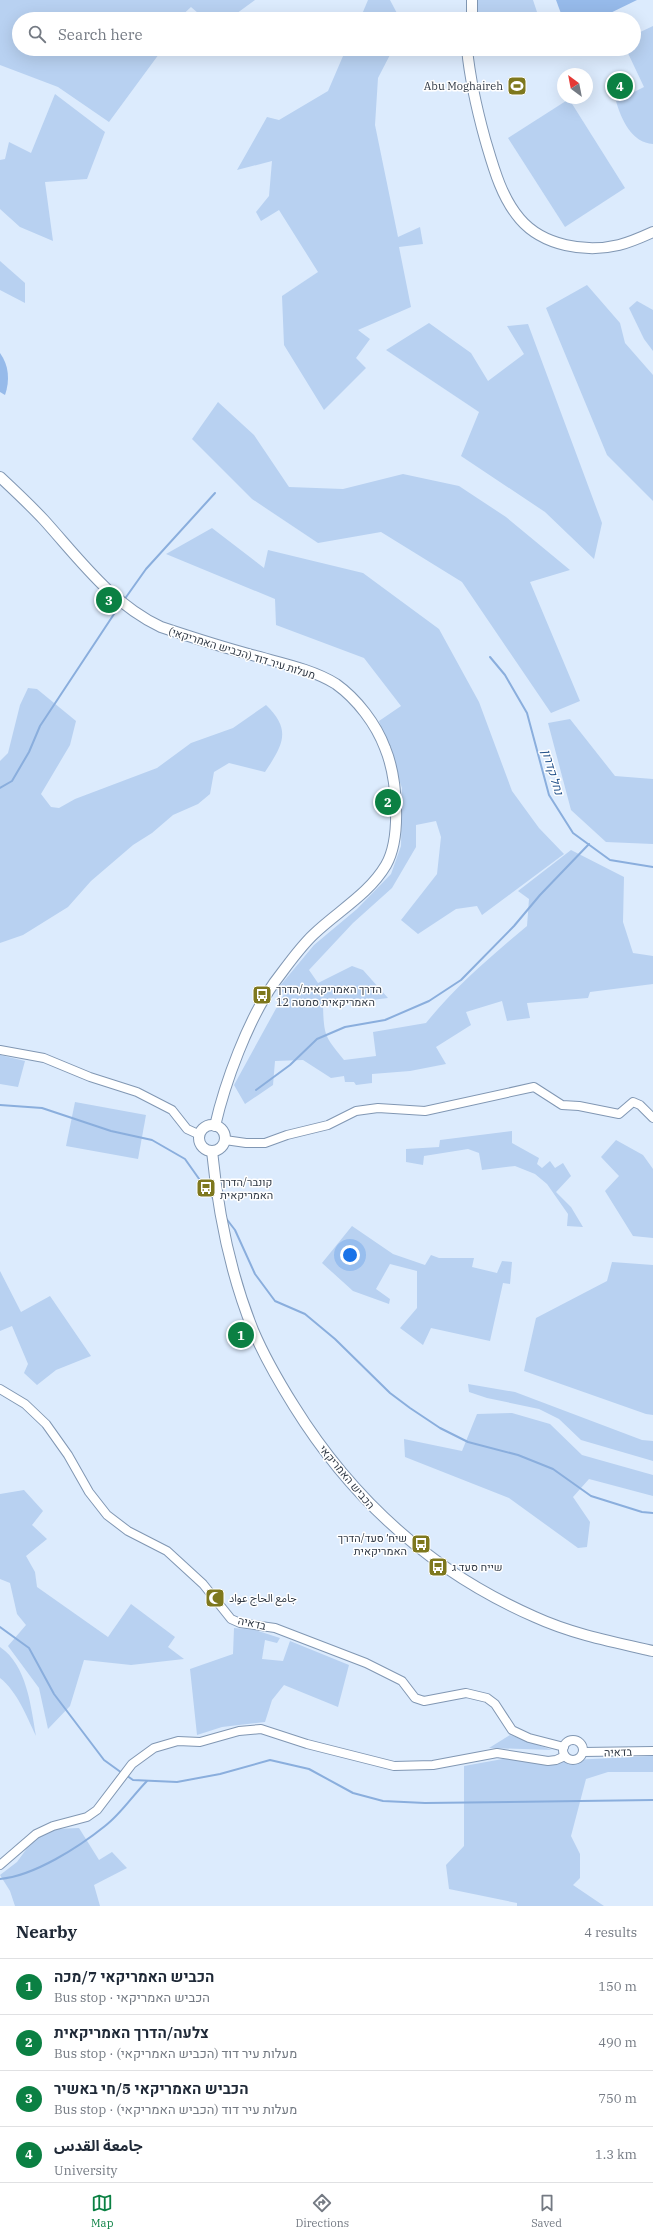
<!DOCTYPE html>
<meta charset="utf-8">
<style>
body{margin:0;font-family:"IBM Plex Serif","Noto Sans Arabic",Heebo,serif;background:#f2f2f3;color:#1f2937}
.compass{position:absolute;left:557px;top:68px;width:36px;height:36px;border-radius:50%;background:#fff;box-shadow:0 4px 16px #0002;rotate:328deg}
.you{position:absolute;left:350px;top:1255px;width:14px;height:14px;margin:-10px;border:3px solid #fff;border-radius:50%;background:#1a73e8;box-shadow:0 0 0 6px #1a73e833}
.badge{display:grid;place-items:center;width:26px;height:26px;border-radius:50%;background:#0b8043;color:#fff;font-size:13px;font-weight:700}
.pin{position:absolute;translate:-50% -50%;border:2px solid #fff;box-shadow:0 1px 4px #0006}
.list{margin:0;padding:0;list-style:none}
h2{display:flex;justify-content:space-between;align-items:center;height:52px;margin:0;padding:0 16px;font-size:17px}
h2 small{font-size:13px;font-weight:400;color:#747a83}
.list li{display:grid;grid-template-columns:26px 1fr auto;gap:12px;align-items:center;box-sizing:border-box;height:56px;padding:0 16px;border-top:1px solid #e0e1e3}
.list b{display:block;font-size:15px;white-space:nowrap}
.list p{margin:0;font-size:13px;white-space:nowrap;color:#747a83}
.list em{font-size:13px;font-style:normal;color:#747a83}
.icon{flex:none;width:22px;height:22px;fill:none;stroke:currentColor;stroke-width:2;stroke-linecap:round;stroke-linejoin:round}
.map{position:relative;flex:none;width:653px;height:1906px;overflow:hidden}
.search{position:absolute;background:#fff;box-shadow:0 4px 16px #0002;left:12px;right:12px;top:12px;height:44px;display:flex;align-items:center;gap:10px;box-sizing:border-box;padding:0 14px;border-radius:22px;color:#747a83;font-size:15px}
.sheet{height:276px;background:#fff}
nav{display:flex;justify-content:space-around;align-items:center;box-sizing:border-box;height:56px;border-top:1px solid #e0e1e3;background:#fff;font-size:11px;color:#747a83}
nav a{display:grid;justify-items:center;gap:2px}
nav .on{color:#0b8043}
.map>svg:first-child{display:block}
.green{fill:#b8d1f1}
.forest{fill:#96baea}
.lines{fill:none;stroke-linecap:round;stroke-linejoin:round}
.stream{stroke:#8aaedd;stroke-width:2}
.minor-casing{stroke:#8197b3;stroke-width:10}
.major-casing{stroke:#8197b3;stroke-width:12}
.minor{stroke:#fff;stroke-width:8}
.major{stroke:#fff;stroke-width:10}
.labels{text-anchor:middle;dominant-baseline:central;stroke-width:3;stroke-linejoin:round;paint-order:stroke}
.poi-label{font-size:11px;fill:#303945;stroke:#fff;text-anchor:start}
.street-label{font-size:11px;fill:#303945;stroke:#fff}
.water-label{font-size:12px;font-style:italic;fill:#22518a;stroke:#fff}
</style>
<div class="map">
<svg width="653" height="1906" viewBox="0 0 653 1906">
<rect width="100%" height="100%" fill="#dcebfd"/>
<g class="green">
<path d="M0 0H255L229 19H205L191 7 178 19H19V49H159V54L109 122 58 87 0 65Z"/>
<path d="M368 0H390L400 19H360Z"/>
<path d="M473 0H533L538 15 525 19H475Z"/>
<path d="M653 26V144C632 143 621 119 616 101L644 87 626 49H634V35Z"/>
<path d="M346 49H393L378 78 375 125 398 237 420 227 423 244 399 247 411 307 358 330 370 339 356 358 366 368 324 410 284 345 282 296 318 272 279 210 261 221 256 212 269 196 272 161 237 170 267 117 279 120 328 91Z"/>
<path d="M55 94 105 132 87 179 45 182 53 241 20 227 0 209V160L5 159 9 142 31 153Z"/>
<path d="M569 99 625 188 565 227 508 138Z"/>
<path d="M0 261 25 283V303L0 290Z"/>
<path d="M587 285 620 323 625 343 653 375V501L607 455 546 308Z"/>
<path d="M637 301 653 310V351L644 339 629 308Z"/>
<path d="M429 323 471 353 488 381 524 354 507 326 528 324 602 523 594 559 545 512 461 456 479 412 386 350Z"/>
<path d="M218 402 254 435 289 487 343 489 403 474 459 486 506 517 570 570 530 582 580 701 551 713 462 582 381 532 318 543 252 499 192 439Z"/>
<path d="M212 528 264 568 268 550 363 573 439 629 479 702 512 791 539 828 564 854 482 915 477 906 456 909 418 934 401 920 437 874 441 837 436 821 416 825V847L392 888 353 923 309 970 318 983 352 966 363 970 388 998 323 1006C324 1037 325 1036 344 1060L376 1056 373 1032 426 1023C455 987 491 956 527 926L529 899 518 891 571 850 624 877 623 922 633 953 653 956V984L590 992 588 998 527 1003 530 1018 507 1021 502 1001 466 1012 471 1025 436 1047 446 1064 410 1071 372 1074V1083L356 1085 354 1082H345L344 1076 331 1078 303 1060 275 1061 273 1085 245 1104 234 1085 284 994 279 987 314 945 357 909 391 874 401 846 402 788 379 721 401 706 364 658 276 625 275 599 166 554Z"/>
<path d="M28 688 37 689 76 721 70 745 41 794 51 807 59 808 75 799 157 768 191 743 233 728 266 705C292 730 283 745 265 772L229 763 214 772 210 794 198 804 173 815 152 833 133 845 91 881 68 907 23 935 0 943V761L8 753 20 705Z"/>
<path d="M570 719 615 776 653 779V844L606 842 571 810 548 723Z"/>
<path d="M0 1055 25 1061 18 1087 0 1084Z"/>
<path d="M75 1102 146 1115 138 1159 66 1146Z"/>
<path d="M512 1131V1143L539 1158 537 1164 542 1168 550 1161 555 1168 563 1163 571 1176 556 1192 571 1207 583 1227 567 1226 568 1214 547 1184 535 1174 515 1166 482 1170 479 1153 468 1149 424 1156 423 1165 406 1162V1149L439 1147 440 1140Z"/>
<path d="M616 1140 643 1155 653 1169V1238L633 1236 605 1191 619 1176 601 1157Z"/>
<path d="M352 1226 393 1254 425 1265 431 1255 439 1258H474L472 1267 497 1273 502 1261 512 1262 510 1284 503 1283 490 1341 431 1328 423 1345 400 1328 417 1308V1271L390 1264 376 1289 390 1299 389 1304 353 1291 322 1263Z"/>
<path d="M612 1262 653 1265V1415L646 1414 524 1371 536 1318 607 1281Z"/>
<path d="M0 1271 21 1312 50 1296 91 1356 56 1370 37 1385 24 1373 28 1364 12 1326 0 1331Z"/>
<path d="M468 1384 515 1392 642 1440 653 1441V1461L581 1440 559 1419 539 1409 487 1398 469 1392Z"/>
<path d="M512 1413 550 1424 582 1455 653 1475V1496L589 1479 573 1497 590 1522 587 1547 578 1548 509 1498 405 1457 404 1439 462 1451 477 1414Z"/>
<path d="M24 1490 43 1511 32 1525 47 1539 26 1556 35 1572 37 1587 108 1637 131 1604 175 1637 168 1647 184 1659 131 1665 84 1660 70 1706 48 1729 39 1688 8 1646 26 1625 17 1614 10 1583 0 1579V1494Z"/>
<path d="M234 1628 255 1630 280 1638 277 1643 265 1640 262 1659 283 1661 290 1641 349 1665 338 1707 284 1685 272 1700 265 1722 222 1727 197 1735 190 1669 233 1654Z"/>
<path d="M0 1647C27 1665 31 1707 36 1736 27 1717 17 1691 0 1678Z"/>
<path d="M510 1735 552 1750 489 1748Z"/>
<path d="M653 1756V1772H608L586 1779 571 1836 580 1854V1878L573 1885 604 1906H517V1903L449 1889 446 1865 464 1846V1766L508 1758 572 1760Z"/>
<path d="M79 1828 99 1860 112 1852 127 1868 94 1885 100 1906H15L10 1891 0 1875 17 1862 33 1840 54 1829Z"/>
</g>
<g class="forest">
<path d="M556 0H637L598 19H563Z"/>
<path d="M0 353C9 365 10 381 5 395L0 392Z"/>
</g>
<g class="lines">
<g class="stream">
<path d="M124 600 146 569 215 493"/>
<path d="M490 657 505 675 527 713 549 795 573 833 610 860 653 867"/>
<path d="M0 788 12 781 29 752 40 726 120 605"/>
<path d="M256 1090 290 1065 317 1039 345 1027 385 1020 429 1001 461 980 514 926 540 895 589 844"/>
<path d="M0 1105 42 1108 111 1131 152 1140 185 1159 214 1200"/>
<path d="M225 1217 235 1230 255 1274 275 1301 305 1314 335 1339 390 1393 410 1408 440 1428 468 1442 518 1455 553 1469 591 1496 642 1512 653 1513"/>
<path d="M0 1627 29 1648 54 1694 104 1760 122 1773"/>
<path d="M126 1775 133 1780 177 1782 220 1774 270 1760 309 1769 353 1793 383 1801 425 1803 653 1800"/>
<path d="M0 1879C34 1876 79 1847 105 1826 121 1814 133 1795 147 1781"/>
</g>
<defs>
<g id="minor">
<path d="M0 1050 44 1058 90 1077 137 1092 172 1110 187 1129 200 1135"/>
<path d="M225 1140 246 1143H265L287 1135 328 1125 356 1111 378 1108 425 1111 534 1087 562 1105 579 1106 619 1114 633 1102 640 1105 653 1118"/>
<path d="M0 1389 25 1404 46 1424 68 1455 89 1492 107 1515 128 1531 167 1551 203 1584 231 1619 240 1623 275 1628 366 1663 402 1681 415 1698 424 1701 466 1693 487 1698 495 1704 512 1730 529 1738 564 1747"/>
<circle cx="573" cy="1750" r="10"/>
<path d="M583 1752 653 1751"/>
<path d="M0 1865 36 1834 53 1826 87 1817 97 1810 132 1764 154 1748 178 1741 200 1742 239 1731 261 1729 307 1744 394 1766 433 1765 497 1753 548 1761 556 1760 565 1756"/>
</g>
<g id="major">
<path d="M472 19V0"/>
<path d="M467 49C470 79 477 110 485 139 493 166 501 197 520 219 543 246 586 253 619 245 631 242 642 237 653 232"/>
<path d="M0 477C15 491 30 505 44 520 80 560 112 604 161 627 191 637 222 647 252 655 280 663 312 669 336 684 357 699 376 724 385 748 397 777 402 837 386 865 369 894 338 911 314 934 299 948 287 966 274 983 248 1020 225 1082 215 1126"/>
<circle cx="212" cy="1138" r="13"/>
<path d="M212 1151C218 1212 230 1273 253 1330 264 1356 279 1382 294 1406 353 1501 432 1572 535 1617 572 1634 613 1642 653 1651"/>
</g>
</defs>
<use href="#minor" class="minor-casing"/>
<use href="#major" class="major-casing"/>
<use href="#minor" class="minor"/>
<use href="#major" class="major"/>
</g>
<defs>
<symbol id="stadium-square" viewBox="-11 -11 22 22"><rect x="-9" y="-9" width="18" height="18" rx="4" fill="#7e781e" stroke="#fff"/><path d="M0-5a6.5 5 0 1 0 0 10a6.5 5 0 1 0 0-10ZM-3.5-1.8h7v3.6h-7Z" fill="#fff"/></symbol>
<symbol id="bus-square" viewBox="-11 -11 22 22"><rect x="-9" y="-9" width="18" height="18" rx="4" fill="#7e781e" stroke="#fff"/><path d="M-5-6H5V4H4V6H2V4H-2V6H-4V4H-5ZM-3.5-4V0h7V-4ZM-3.5 1.2v1.5H-2V1.2ZM2 1.2v1.5H3.5V1.2Z" fill="#fff"/></symbol>
<symbol id="mosque-square" viewBox="-11 -11 22 22"><rect x="-9" y="-9" width="18" height="18" rx="4" fill="#7e781e" stroke="#fff"/><path d="M3.5-4.9A6 6 0 1 0 3.5 4.9A5 5 0 1 1 3.5-4.9Z" fill="#fff"/></symbol>
</defs>
<g fill-rule="evenodd">
<use href="#stadium-square" x="506" y="75" width="22" height="22"/>
<use href="#bus-square" x="251" y="984" width="22" height="22"/>
<use href="#bus-square" x="195" y="1177" width="22" height="22"/>
<use href="#bus-square" x="410" y="1533" width="22" height="22"/>
<use href="#bus-square" x="427" y="1556" width="22" height="22"/>
<use href="#mosque-square" x="204" y="1587" width="22" height="22"/>
</g>
<g class="labels">
<g class="poi-label">
<text x="503" y="86" text-anchor="end">Abu Moghaireh</text>
<text x="276" y="989">הדרך האמריקאית/הדרך<tspan x="276" dy="13">האמריקאית סמטה 12</tspan></text>
<text x="220" y="1182">קונבר/הדרך<tspan x="220" dy="13">האמריקאית</tspan></text>
<text x="407" y="1538" text-anchor="end">שיח׳ סעד/הדרך<tspan x="407" dy="13">האמריקאית</tspan></text>
<text x="452" y="1567">שייח סעד ג</text>
<text x="229" y="1598">جامع الحاج عواد</text>
</g>
<g class="street-label">
<text transform="translate(242 653) rotate(17)">מעלות עיר דוד (הכביש האמריקאי)</text>
<text transform="translate(347 1477) rotate(50)">הכביש האמריקאי</text>
<text transform="translate(252 1623) rotate(12)">בדאיה</text>
<text transform="translate(618 1752) rotate(-2)">בדאיה</text>
</g>
<g class="water-label">
<text transform="translate(553 772) rotate(73)">נחל קדרון</text>
</g>
</g>
</svg>
<svg class="compass" viewBox="-18 -18 36 36"><path d="M0-13l5 13h-10z" fill="#e53935"/><path d="M0 13l5-13h-10z" fill="#747a83"/></svg>
<div class="you"></div>
<div class="pin badge" style="left:241px;top:1335px">1</div>
<div class="pin badge" style="left:388px;top:802px">2</div>
<div class="pin badge" style="left:109px;top:600px">3</div>
<div class="pin badge" style="left:620px;top:86px">4</div>
<div class="search"><svg class="icon" aria-label="search" viewBox="0 0 24 24"><circle cx="10" cy="10" r="6"/><path d="M15 15l6 6"/></svg>Search here</div>
</div>
<section class="sheet">
<h2>Nearby<small>4 results</small></h2>
<ul class="list">
<li><span class="badge">1</span><div><b>הכביש האמריקאי 7/מכה</b><p>Bus stop · הכביש האמריקאי</p></div><em>150 m</em></li>
<li><span class="badge">2</span><div><b>צלעה/הדרך האמריקאית</b><p>Bus stop · מעלות עיר דוד (הכביש האמריקאי)</p></div><em>490 m</em></li>
<li><span class="badge">3</span><div><b>הכביש האמריקאי 5/חי באשיר</b><p>Bus stop · מעלות עיר דוד (הכביש האמריקאי)</p></div><em>750 m</em></li>
<li><span class="badge">4</span><div><b>جامعة القدس</b><p>University</p></div><em>1.3 km</em></li>
</ul>
</section>
<nav>
<a class="on"><svg class="icon" aria-label="map" viewBox="0 0 24 24"><path d="M3 6l6-2 6 2 6-2v14l-6 2-6-2-6 2zM9 4v14M15 6v14"/></svg>Map</a>
<a><svg class="icon" aria-label="directions" viewBox="0 0 24 24"><path d="M12 3l9 9-9 9-9-9zM9 14v-3h6M13 9l2 2-2 2"/></svg>Directions</a>
<a><svg class="icon" aria-label="saved" viewBox="0 0 24 24"><path d="M7 4h10v16l-5-4-5 4z"/></svg>Saved</a>
</nav>
